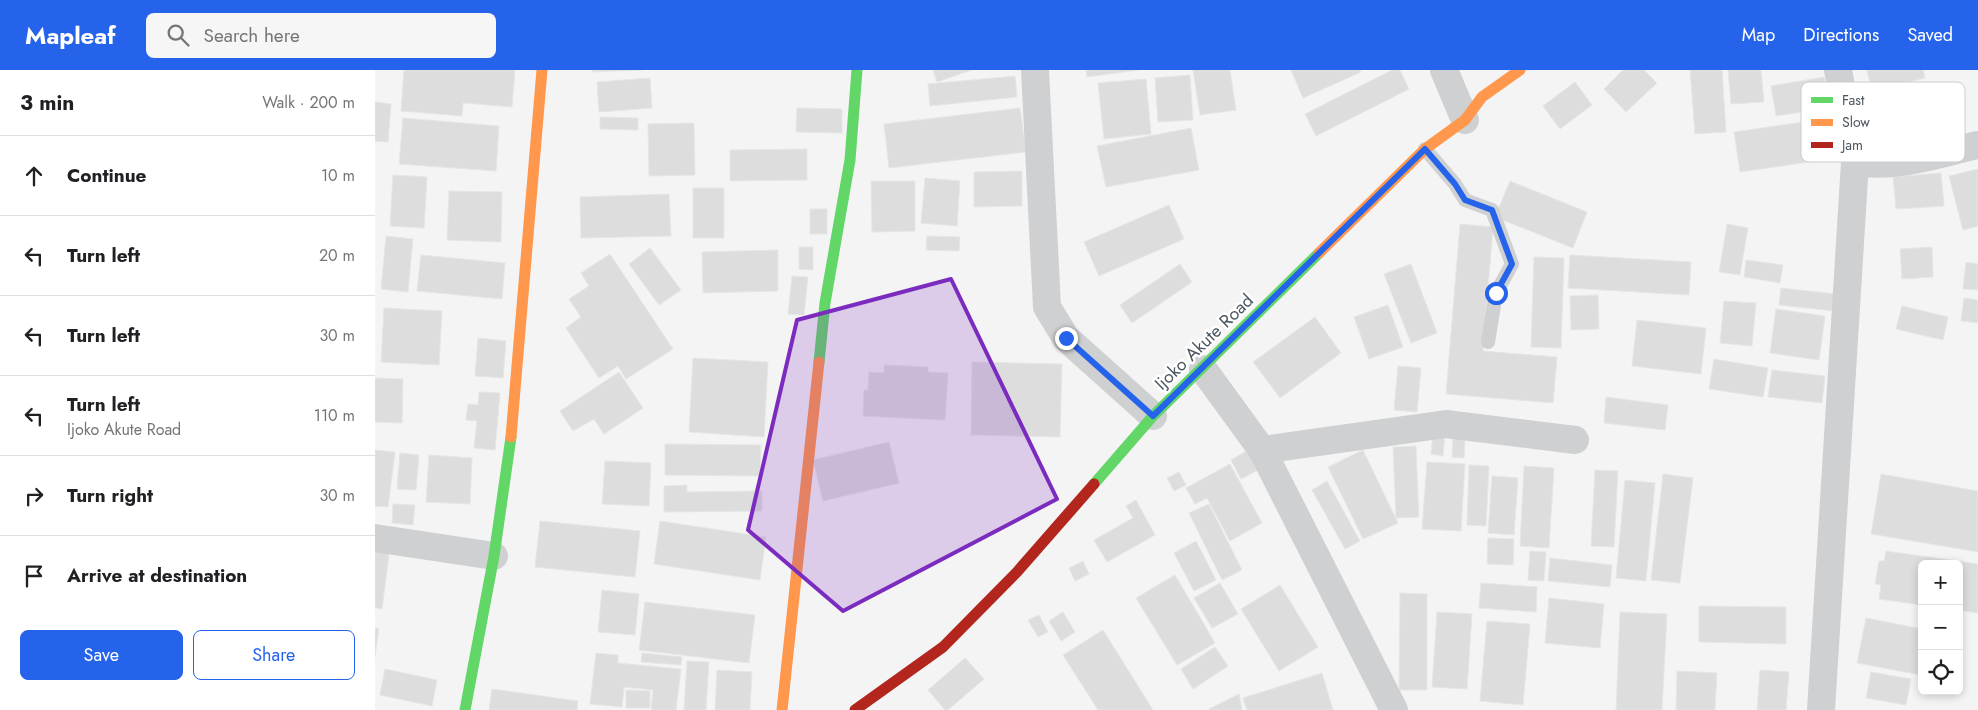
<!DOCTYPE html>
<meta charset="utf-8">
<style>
body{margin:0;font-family:Jost,sans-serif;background:#f6f6f6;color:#202124}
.controls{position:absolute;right:15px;bottom:15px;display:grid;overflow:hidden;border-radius:8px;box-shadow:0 2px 8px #0003}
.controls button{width:45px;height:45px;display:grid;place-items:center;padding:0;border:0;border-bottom:1px solid #e0e0e0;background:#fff;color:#202124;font:25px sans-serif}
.stop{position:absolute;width:15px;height:15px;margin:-11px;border:4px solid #2563eb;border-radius:50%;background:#fff}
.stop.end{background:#2563eb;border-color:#fff;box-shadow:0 1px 5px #0008}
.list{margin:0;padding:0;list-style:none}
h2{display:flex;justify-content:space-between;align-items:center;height:65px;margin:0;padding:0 20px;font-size:21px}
h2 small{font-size:16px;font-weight:400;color:#757577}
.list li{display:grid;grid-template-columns:32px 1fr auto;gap:15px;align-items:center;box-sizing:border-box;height:80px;padding:0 20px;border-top:1px solid #e0e0e0}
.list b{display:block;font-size:19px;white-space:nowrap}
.list p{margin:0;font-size:16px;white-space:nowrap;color:#757577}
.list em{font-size:16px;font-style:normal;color:#757577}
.actions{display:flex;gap:10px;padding:15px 20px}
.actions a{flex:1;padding:11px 0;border:1px solid #2563eb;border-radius:8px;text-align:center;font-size:18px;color:#2563eb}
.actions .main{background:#2563eb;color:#fff}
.icon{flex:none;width:28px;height:28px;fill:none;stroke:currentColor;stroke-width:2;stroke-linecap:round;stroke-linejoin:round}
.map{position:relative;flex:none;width:1603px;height:640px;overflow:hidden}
header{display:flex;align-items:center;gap:30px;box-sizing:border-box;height:70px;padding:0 25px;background:#2563eb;color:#fff}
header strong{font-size:24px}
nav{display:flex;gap:28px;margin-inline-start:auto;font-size:18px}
.search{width:350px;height:45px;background:#f6f6f6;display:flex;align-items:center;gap:12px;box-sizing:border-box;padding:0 18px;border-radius:8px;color:#757577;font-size:19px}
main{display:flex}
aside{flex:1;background:#fff}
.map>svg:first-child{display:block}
.building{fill:#ddddde;stroke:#e5e6e7}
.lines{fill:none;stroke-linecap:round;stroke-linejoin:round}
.lane{stroke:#ced0d2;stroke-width:14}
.street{stroke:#ced0d2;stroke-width:28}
.fast{stroke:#63d668;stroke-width:11}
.slow{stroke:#ff974d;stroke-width:11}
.jam{stroke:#b3261e;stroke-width:11}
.route{stroke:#2563eb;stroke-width:6}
.marked{fill:#7b2cbf;fill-opacity:0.2;stroke:#7b2cbf;stroke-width:4;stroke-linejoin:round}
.labels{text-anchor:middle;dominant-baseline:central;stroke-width:5;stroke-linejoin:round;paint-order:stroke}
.street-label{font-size:18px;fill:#4a5661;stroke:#fff}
.key{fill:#fff;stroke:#c9ccd0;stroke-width:1}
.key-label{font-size:14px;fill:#4a5661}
</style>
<header>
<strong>Mapleaf</strong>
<div class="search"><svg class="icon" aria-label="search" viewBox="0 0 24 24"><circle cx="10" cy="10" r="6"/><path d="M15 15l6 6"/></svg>Search here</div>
<nav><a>Map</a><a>Directions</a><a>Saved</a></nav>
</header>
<main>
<aside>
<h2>3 min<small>Walk · 200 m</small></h2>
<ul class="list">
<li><svg class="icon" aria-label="ahead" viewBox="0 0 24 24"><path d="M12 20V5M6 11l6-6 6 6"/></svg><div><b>Continue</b></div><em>10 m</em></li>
<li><svg class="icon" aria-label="left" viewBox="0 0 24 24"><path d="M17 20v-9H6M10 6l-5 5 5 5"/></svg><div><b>Turn left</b></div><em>20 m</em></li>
<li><svg class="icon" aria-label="left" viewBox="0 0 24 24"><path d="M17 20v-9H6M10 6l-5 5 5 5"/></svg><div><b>Turn left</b></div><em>30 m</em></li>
<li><svg class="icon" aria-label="left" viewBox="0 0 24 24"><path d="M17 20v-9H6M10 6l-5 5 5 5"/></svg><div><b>Turn left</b><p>Ijoko Akute Road</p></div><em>110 m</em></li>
<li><svg class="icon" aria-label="right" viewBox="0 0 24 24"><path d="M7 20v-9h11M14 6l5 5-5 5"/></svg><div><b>Turn right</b></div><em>30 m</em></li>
<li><svg class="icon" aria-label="arrive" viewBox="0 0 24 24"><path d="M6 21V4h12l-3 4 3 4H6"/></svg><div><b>Arrive at destination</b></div></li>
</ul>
<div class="actions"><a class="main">Save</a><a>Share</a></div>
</aside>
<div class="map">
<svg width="1603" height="640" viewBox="0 0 1603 640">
<rect width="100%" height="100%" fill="#f4f4f4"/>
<g class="building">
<path d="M29 0H140L137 37 88 33 87 46 26 41Z"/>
<path d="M217 0H267L217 2Z"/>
<path d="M558 0H597L562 12Z"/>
<path d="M711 0H764L712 7Z"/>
<path d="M818 0H855L861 40 825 45Z"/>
<path d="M916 0H985L986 2 928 28Z"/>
<path d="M1017 0H1025L1034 19 941 66 930 44Z"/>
<path d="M1248 0H1269L1282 13 1251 42 1229 19Z"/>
<path d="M1315 0H1347L1351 62 1320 64Z"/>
<path d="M1353 0H1386L1389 32 1356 34Z"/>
<path d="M1492 0H1548L1550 8 1497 21Z"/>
<path d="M815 5 818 50 783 52 780 8Z"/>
<path d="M640 6 642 27 555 36 553 14Z"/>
<path d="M1449 7 1454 38 1401 46 1396 16Z"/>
<path d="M275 8 277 38 224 42 222 12Z"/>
<path d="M771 9 776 64 729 69 723 13Z"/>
<path d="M1200 12 1217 35 1185 59 1168 36Z"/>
<path d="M0 32 16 34 13 72 0 71Z"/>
<path d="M422 38 467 39V63L421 62Z"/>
<path d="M645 38 651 82 514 98 509 54Z"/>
<path d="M225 47 263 48V60L225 59Z"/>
<path d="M28 48 124 56 121 101 24 94Z"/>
<path d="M1435 51 1441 91 1365 102 1359 62Z"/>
<path d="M319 53 320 105 274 106 273 54Z"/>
<path d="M816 58 824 100 731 117 722 76Z"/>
<path d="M432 79V110L355 111V80Z"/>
<path d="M1603 99V156L1588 160 1574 106Z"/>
<path d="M647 101V136L599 137V102Z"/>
<path d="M1566 103 1569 136 1521 139 1518 107Z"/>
<path d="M18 105 52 107 49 158 15 156Z"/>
<path d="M550 108 585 111 582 156 546 153Z"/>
<path d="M496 111H540V161L497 162Z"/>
<path d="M1135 111 1212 142 1198 178 1120 147Z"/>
<rect x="318" y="118" width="31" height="50"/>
<path d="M74 121 127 122 126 172 72 170Z"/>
<path d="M294 124 296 166 206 168 205 127Z"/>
<path d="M794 135 809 169 724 206 709 172Z"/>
<rect x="435" y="139" width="17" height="25"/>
<path d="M1085 154 1118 157 1108 281 1182 287 1178 333 1071 324Z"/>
<path d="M1352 154 1373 158 1365 205 1344 202Z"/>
<path d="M11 166 38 169 33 222 6 219Z"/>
<path d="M552 166 585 167 584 181 551 180Z"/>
<path d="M424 177H438V200L424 199Z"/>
<path d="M1557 177 1558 207 1527 209 1525 179Z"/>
<path d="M275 178 306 220 284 235 254 194Z"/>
<path d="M403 180V221L328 223 327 182Z"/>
<path d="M235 184 298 279 251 309 243 296 224 308 191 258 206 247 194 229 214 216 206 203Z"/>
<path d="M46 185 130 193 127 229 42 221Z"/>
<path d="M1195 185 1316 192 1314 225 1193 218Z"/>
<path d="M1159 187 1189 188 1186 278 1156 277Z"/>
<path d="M1371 190 1408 195 1405 213 1369 207Z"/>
<path d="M1591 192 1603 194V220L1588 219Z"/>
<path d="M805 194 817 212 757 253 745 235Z"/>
<path d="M1036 194 1062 263 1036 273 1009 204Z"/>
<path d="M417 206 433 207 429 245 413 244Z"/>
<path d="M1406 218 1461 224 1459 241 1404 235Z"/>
<path d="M1223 225 1224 259 1196 260 1195 226Z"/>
<path d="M1589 228 1603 230V253L1586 251Z"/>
<path d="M1349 231 1381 233 1377 276 1345 273Z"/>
<path d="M1013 235 1028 277 994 289 979 247Z"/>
<path d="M1527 236 1573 247 1568 270 1521 259Z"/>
<path d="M9 238 67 241 64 295 6 292Z"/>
<path d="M1401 239 1450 246 1444 290 1395 283Z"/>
<path d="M940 247 966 283 905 328 878 292Z"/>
<path d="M1262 250 1331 258 1326 304 1257 296Z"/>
<path d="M103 268 131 271 128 308 100 306Z"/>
<path d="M318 288 393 292 389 367 314 362Z"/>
<path d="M1339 289 1393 298 1388 327 1334 319Z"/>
<path d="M597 292 687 294 685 367 596 365Z"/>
<path d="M509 295 553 297V302L573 303 570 350 488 346 489 320H493L494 302 509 303Z"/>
<path d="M1023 296 1046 298 1042 342 1019 340Z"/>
<path d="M1397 300 1450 306 1447 333 1393 327Z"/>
<path d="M244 302 268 338 229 364 219 349 198 361 185 341Z"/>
<path d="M0 308 28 309 27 353 0 352Z"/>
<path d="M104 322 125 323 120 380 99 378 102 351 91 350 93 334 103 335Z"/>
<path d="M1231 327 1293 335 1290 360 1229 353Z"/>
<path d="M1058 362 1070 363 1068 386 1056 384Z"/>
<path d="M1078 368 1090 369 1089 388 1077 387Z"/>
<path d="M514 372 524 413 448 431 438 390Z"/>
<path d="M290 374 386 375 385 406 290 405Z"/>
<path d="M1041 376 1044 447 1021 448 1018 377Z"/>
<path d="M0 380 20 382 13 437 0 436Z"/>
<path d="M873 380 883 400 866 409 856 390Z"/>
<path d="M988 380 1023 453 988 469 953 397Z"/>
<path d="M25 383 44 385 41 420 22 419Z"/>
<path d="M54 385 97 388 95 434 51 432Z"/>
<path d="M230 391 276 393 274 436 227 434Z"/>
<path d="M1052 392 1090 394 1086 461 1047 459Z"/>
<path d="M855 394 887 453 855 471 832 428 820 434 811 418Z"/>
<path d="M1094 395 1114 396 1111 456 1092 455Z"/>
<path d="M1149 396 1179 398 1174 478 1145 476Z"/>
<path d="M1220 400 1243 401 1239 477 1216 476Z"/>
<path d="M804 402 811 415 799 421 792 408Z"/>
<path d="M1288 404 1318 408 1305 513 1276 510Z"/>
<path d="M1506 404 1603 421V482L1496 464Z"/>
<path d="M1117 406 1143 408 1139 465 1113 463Z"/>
<path d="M1250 410 1280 413 1271 511 1241 508Z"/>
<path d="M952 411 985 471 970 479 937 420Z"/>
<path d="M312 415V422L387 421V441L289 442V416Z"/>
<path d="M761 430 780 465 732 492 719 470 758 448 751 436Z"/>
<path d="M18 434 40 435 38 455 17 453Z"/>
<path d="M834 434 867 500 847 510 814 443Z"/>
<path d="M165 451 265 461 260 507 160 497Z"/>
<path d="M285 451 391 467 385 510 279 494Z"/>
<path d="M1113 468 1139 469 1138 495 1112 494Z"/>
<path d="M821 471 841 510 819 521 799 483Z"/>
<path d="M0 476 15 477 7 539 0 538Z"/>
<path d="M1155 481 1171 482 1169 511 1153 510Z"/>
<path d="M1511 481 1603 494V543L1584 540V494H1547V535L1504 529 1506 515 1500 514 1504 491H1509Z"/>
<path d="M1175 488 1237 495 1235 517 1173 511Z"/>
<path d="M708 491 714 504 700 511 694 498Z"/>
<path d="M800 505 840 573 802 595 761 528Z"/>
<path d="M845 513 863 544 837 558 819 528Z"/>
<path d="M1106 513 1162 517 1161 542 1104 538Z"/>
<path d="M905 515 943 577 904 601 866 539Z"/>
<path d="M227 520 264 524 260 565 223 562Z"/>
<path d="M1025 523 1052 524V620H1024Z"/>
<path d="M1174 528 1229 534 1225 578 1170 573Z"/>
<path d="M270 532 380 545 374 593 264 580Z"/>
<path d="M1324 536 1411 537V574L1324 572Z"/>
<path d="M688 542 700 562 686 571 674 551Z"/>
<path d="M1062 542 1097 544 1092 619 1057 617Z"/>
<path d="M1245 542 1292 544 1287 640H1241Z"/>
<path d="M664 545 673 562 663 567 653 550Z"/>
<path d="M1491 548 1547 559 1546 605 1482 593Z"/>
<path d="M1112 551 1155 554 1148 635 1105 631Z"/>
<path d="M0 558H4L0 587Z"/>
<path d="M728 560 778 640H723L688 585Z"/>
<path d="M840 577 853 596 818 619 806 599Z"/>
<path d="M221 583 243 585V593L306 599 301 640H276L278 620 249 617 247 637 215 634Z"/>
<path d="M267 583 307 587 306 595 266 592Z"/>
<path d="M590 588 609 609 573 640H570L553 620Z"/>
<path d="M312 591 334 592 331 640H309Z"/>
<path d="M10 599 62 610 57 636 5 625Z"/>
<path d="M342 600 377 602 375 640H340Z"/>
<path d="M1385 600 1414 602 1411 640H1382Z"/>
<path d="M1302 601 1342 603 1340 640H1301Z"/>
<path d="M1496 602 1536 609 1531 635 1491 628Z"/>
<path d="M947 603 958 640H872L868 628Z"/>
<path d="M117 619 203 631 202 640H114Z"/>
<path d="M251 620 275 621V638H251Z"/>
<path d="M864 624 867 640H835L834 639Z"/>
</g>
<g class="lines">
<path class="lane" d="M1050 79 1080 114 1090 130 1117 140 1137 194 1121 223 1113 272"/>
<g class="street">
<path d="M660 0 672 237 691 268 778 346"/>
<path d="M1069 0 1090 50"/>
<path d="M1480 92C1521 99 1563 84 1603 75"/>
<path d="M828 299 887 380 1019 640"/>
<path d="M887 380 1071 354 1200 370"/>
<path d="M0 468 119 486"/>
<path d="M1446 640 1480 92 1463 0"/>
</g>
<g class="fast">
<path d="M444 292 450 233 475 90 482 0"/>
<path d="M719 414 778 346 944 183"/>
<path d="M90 640 119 486 136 367"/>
</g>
<g class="slow">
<path d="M944 183 1050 79 1090 50 1107 27 1145 0"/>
<path d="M136 367 167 0"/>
<path d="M407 640 444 292"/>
</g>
<path class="jam" d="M480 640 568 577 642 502 719 414"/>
</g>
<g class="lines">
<path class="route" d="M691 268 778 346 1050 79 1080 114 1090 130 1117 140 1137 194 1121 223"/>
</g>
<path class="marked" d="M576 209 682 429 468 541 373 460 422 250Z"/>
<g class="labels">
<g class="street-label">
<text transform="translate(829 272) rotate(-44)">Ijoko Akute Road</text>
</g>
</g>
<rect x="1426" y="12" width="164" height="80" rx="8" class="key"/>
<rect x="1436" y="27" width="22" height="6" fill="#63d668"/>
<rect x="1436" y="49" width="22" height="7" fill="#ff974d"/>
<rect x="1436" y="72" width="22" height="6" fill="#b3261e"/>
<g class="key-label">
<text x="1467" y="35">Fast</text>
<text x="1467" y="57">Slow</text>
<text x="1467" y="80">Jam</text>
</g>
</svg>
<div class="controls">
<button>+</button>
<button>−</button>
<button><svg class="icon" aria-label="locate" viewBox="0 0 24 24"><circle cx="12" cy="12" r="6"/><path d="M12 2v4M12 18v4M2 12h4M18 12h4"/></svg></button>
</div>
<div class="stop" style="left:1121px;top:223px"></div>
<div class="stop end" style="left:691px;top:268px"></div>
</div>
</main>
